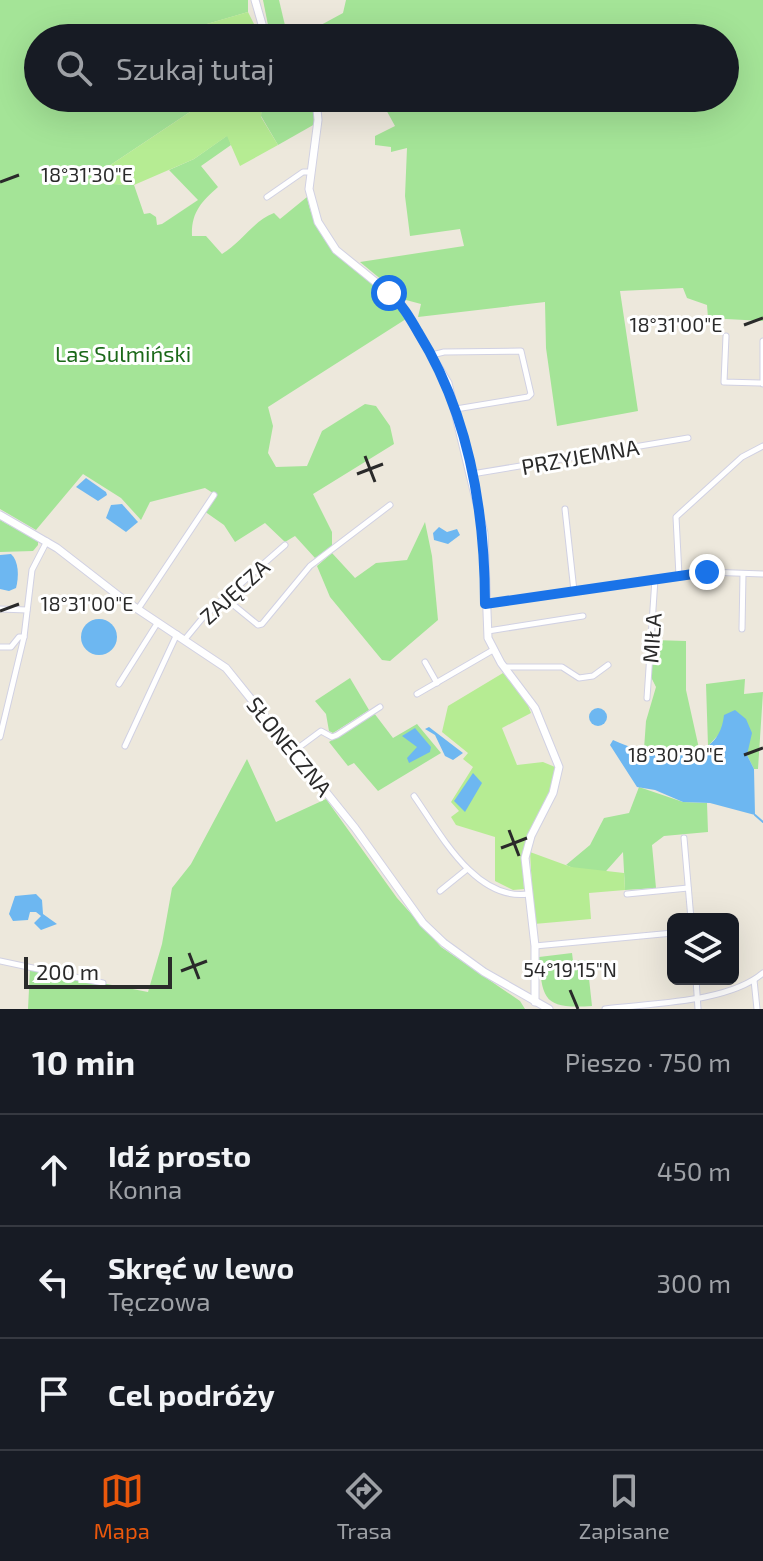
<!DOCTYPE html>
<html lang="pl">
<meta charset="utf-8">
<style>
body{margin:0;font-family:"Exo 2",sans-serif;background:#242831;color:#f1f3f6}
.controls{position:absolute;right:24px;bottom:24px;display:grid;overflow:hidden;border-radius:12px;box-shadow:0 8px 32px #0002}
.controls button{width:72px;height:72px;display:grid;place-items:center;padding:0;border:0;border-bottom:2px solid #363941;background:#171b24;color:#f1f3f6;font:40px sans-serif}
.scale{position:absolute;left:24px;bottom:20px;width:148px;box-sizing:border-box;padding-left:8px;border:4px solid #2a2a2a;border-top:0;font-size:22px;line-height:28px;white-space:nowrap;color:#2a2a2a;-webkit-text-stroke:6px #fff;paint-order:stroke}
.stop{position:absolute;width:24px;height:24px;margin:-18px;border:6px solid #1a73e8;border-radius:50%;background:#fff}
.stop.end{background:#1a73e8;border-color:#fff;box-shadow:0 2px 8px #0008}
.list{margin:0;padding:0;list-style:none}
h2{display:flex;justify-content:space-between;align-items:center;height:104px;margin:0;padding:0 32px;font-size:34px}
h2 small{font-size:26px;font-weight:400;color:#9ea1a6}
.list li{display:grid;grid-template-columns:52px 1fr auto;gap:24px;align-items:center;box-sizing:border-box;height:112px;padding:0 32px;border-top:2px solid #363941}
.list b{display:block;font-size:30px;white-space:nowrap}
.list p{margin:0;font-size:26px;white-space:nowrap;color:#9ea1a6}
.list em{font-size:26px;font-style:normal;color:#9ea1a6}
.icon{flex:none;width:44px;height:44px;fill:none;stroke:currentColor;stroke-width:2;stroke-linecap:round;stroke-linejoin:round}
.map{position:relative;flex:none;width:763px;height:1009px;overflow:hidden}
.search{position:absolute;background:#171b24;box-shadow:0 8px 32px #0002;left:24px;right:24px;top:24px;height:88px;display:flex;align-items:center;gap:20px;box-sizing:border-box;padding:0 28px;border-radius:44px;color:#9ea1a6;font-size:30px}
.sheet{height:440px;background:#171b24}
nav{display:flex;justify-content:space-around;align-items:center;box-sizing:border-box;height:112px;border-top:2px solid #363941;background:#171b24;font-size:22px;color:#9ea1a6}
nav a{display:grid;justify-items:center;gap:4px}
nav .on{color:#ea580c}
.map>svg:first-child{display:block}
.green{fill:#a4e497}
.pitch{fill:#b6ec93}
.water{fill:#6db7f1}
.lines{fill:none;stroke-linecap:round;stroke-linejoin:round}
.stream{stroke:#6db7f1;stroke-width:2}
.minor-casing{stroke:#d1d1e3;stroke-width:7}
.tertiary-casing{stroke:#d1d1e3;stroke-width:9}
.minor{stroke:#fff;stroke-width:5}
.tertiary{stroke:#fff;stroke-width:7}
.route{stroke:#1a73e8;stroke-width:10}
.ticks{fill:none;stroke:#2a2a2a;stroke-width:3}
.labels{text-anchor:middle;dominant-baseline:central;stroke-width:6;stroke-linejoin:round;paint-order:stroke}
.park-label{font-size:22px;fill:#1b6919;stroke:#fff}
.street-label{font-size:22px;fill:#2a2a2a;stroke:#fff}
.ticks-label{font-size:20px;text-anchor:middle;fill:#2a2a2a;stroke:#fff;stroke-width:6;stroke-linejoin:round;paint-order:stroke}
</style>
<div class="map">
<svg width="763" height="1009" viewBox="0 0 763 1009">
<rect width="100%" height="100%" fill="#ede8dc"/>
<g class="green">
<path d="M0 0H248V12L190 29 194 38H38V98H211L88 180 92 183 134 185 144 214 150 213 156 217 157 225 162 224 198 200 169 170 194 159 228 135 231 145 201 166 218 187C201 202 191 213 192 236H206L222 254C242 242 253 221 274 213L280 219 307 197C322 269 374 266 406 319L268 407 273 426 268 453 276 467 307 466 322 431 365 404 376 406 390 426 394 444 313 494 332 532V546L315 558 295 536 285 542 265 523 235 542 224 525 204 511 216 495 205 488 150 502 141 520 121 498 83 474 36 530 0 509Z"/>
<path d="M263 0H279L287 34 276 38 268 25Z"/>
<path d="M346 0H763V321L708 318 707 305 687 298 683 288 620 291 638 411 557 426 546 348 545 302 418 317 421 304 406 300 360 262 464 246 460 229 410 236 405 196 407 148 391 152V147L375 145V136L395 126 384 106 389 98H725V38H297L343 13Z"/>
<path d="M262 98H313L315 124 278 145 261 116Z"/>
<path d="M0 520 38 541V545L33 551 0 552Z"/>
<path d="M425 522 432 556 438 620 390 661 382 660 330 597 317 566 332 553 355 578 376 563 407 560Z"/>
<path d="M653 640 686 641V690L700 753 679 758 644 749 646 721 656 687 651 677Z"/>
<path d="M350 678 369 710 333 733 329 731 326 714 315 701Z"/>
<path d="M745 679 744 694 763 692 758 769H754L747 755 722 731 708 746 706 684Z"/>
<path d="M374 713 393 738 417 724 441 753 378 791 354 763 348 766 329 742Z"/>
<path d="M247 759 276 822 326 799 397 898 441 947 520 1001 525 1009H28L30 969 148 992 162 944 172 888 191 864Z"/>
<path d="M639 787 683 802 707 803 708 832 664 836 652 845 656 888 625 890 623 852 599 879 566 865 590 845 604 818 629 813Z"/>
<path d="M572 953 573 961 587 960 592 1006C545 1009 542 1001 539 957Z"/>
</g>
<g class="pitch">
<path d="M248 12 261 38H194L189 29Z"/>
<path d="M211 98H262L261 117 278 145 240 166 227 136 194 159 134 185 92 183 88 180Z"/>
<path d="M503 673 525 698 531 713 502 728 517 765 543 762 555 767 551 790 522 860 524 889 513 890 495 881V837L456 825 451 817 459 811 451 802 473 767 463 759 468 753 442 732 448 706Z"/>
<path d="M530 852 571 867 624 873 625 890 589 893 591 919 534 924Z"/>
</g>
<g class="water">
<path d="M86 478 106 492 107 495 98 501 76 487Z"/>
<path d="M122 504 138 522 126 532 106 518 111 505Z"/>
<path d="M439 527 447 532 457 529 460 535 448 544 434 540 433 533Z"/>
<path d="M11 554C19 561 19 577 16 588L9 591 0 589V555Z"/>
<circle cx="99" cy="637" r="18"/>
<circle cx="598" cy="717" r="9"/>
<path d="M735 710 746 719 752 733 747 755 754 769 755 815 710 803 683 802 655 790 637 787 610 745 613 740C647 756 718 772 724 715Z"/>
<path d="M429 727 463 753 453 760 445 756 435 735 425 729Z"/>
<path d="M415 728 431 747 430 752 409 763 407 758 417 747 402 736Z"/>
<path d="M473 773 482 783 465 812 454 801Z"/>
<path d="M36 894 42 900 43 914 57 924 41 930 34 923 41 916 36 912H30L28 920 13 921 9 914 15 896Z"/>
</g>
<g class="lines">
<path class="stream" d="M755 815 763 822"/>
<defs>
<g id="minor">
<path d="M267 197 303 172H310"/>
<path d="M726 336 724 382 760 383"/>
<path d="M763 341V384"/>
<path d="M432 355 444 352 521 351 531 394 528 397 456 409"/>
<path d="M472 474 688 438"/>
<path d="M565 509 574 591"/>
<path d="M679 576 676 517 742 457 763 446"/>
<path d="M225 598 258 625 262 624 310 566 390 505"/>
<path d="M486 604 707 572 763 574"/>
<path d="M0 609 27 610"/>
<path d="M138 609 214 495"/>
<path d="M742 629 743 574"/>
<path d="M488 631 583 616"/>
<path d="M186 638 205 615 285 545"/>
<path d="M0 647H11L19 637H24"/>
<path d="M425 662 437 683"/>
<path d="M505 667H562L579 678 593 676 608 665"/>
<path d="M119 684 158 622"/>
<path d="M417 694 493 650"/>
<path d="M647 698 655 579"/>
<path d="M0 737 24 637 32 570 47 541"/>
<path d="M125 746 177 634"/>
<path d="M294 751 321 731 332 737 337 735 380 707"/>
<path d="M414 796C440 833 475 901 528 894"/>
<path d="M684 838 691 919"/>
<path d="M440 891 466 870"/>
<path d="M627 894 688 888"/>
<path d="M535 946 673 933"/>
<path d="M0 961 103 983"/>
<path d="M696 979 698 1009"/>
<path d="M754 980 757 1009"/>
<path d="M605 1009C651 1003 728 1003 763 973"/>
</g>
<g id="tertiary">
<path d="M255 0 266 38"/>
<path d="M316 98 318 120 309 189 318 222 336 250 399 301 448 383 484 533 488 638 501 663 535 708 559 767 553 793 531 836 525 858 535 946V1002"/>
<path d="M0 515 57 548 124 600 226 668 355 828 423 923 444 943 484 972 549 1009"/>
</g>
</defs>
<use href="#minor" class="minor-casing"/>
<use href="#tertiary" class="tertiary-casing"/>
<use href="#minor" class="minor"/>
<use href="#tertiary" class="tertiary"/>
</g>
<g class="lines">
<path class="route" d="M389 293C402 304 410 318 418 332 469 414 485 509 485 604L707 572"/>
</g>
<path class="ticks" d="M0 182 19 175M744 325 763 318M365 456 375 482M357 474 383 464M0 611 19 604M744 755 763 748M509 830 519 856M501 848 527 838M189 953 199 979M181 971 207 961M570 990 578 1009"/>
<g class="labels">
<g class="park-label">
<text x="123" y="353">Las Sulmiński</text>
</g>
<g class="street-label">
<text transform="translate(580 456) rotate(-10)">PRZYJEMNA</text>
<text transform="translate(234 591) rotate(-42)">ZAJĘCZA</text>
<text transform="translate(651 638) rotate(-86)">MIŁA</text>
<text transform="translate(290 746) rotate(51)">SŁONECZNA</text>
</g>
</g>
<g class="ticks-label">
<text x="87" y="182">18°31'30"E</text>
<text x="676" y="332">18°31'00"E</text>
<text x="87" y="611">18°31'00"E</text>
<text x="676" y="762">18°30'30"E</text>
<text x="570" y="977">54°19'15"N</text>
</g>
</svg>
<div class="controls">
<button><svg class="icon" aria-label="layers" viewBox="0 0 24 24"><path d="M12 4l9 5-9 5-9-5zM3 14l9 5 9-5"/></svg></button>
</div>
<div class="scale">200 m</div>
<div class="stop" style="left:389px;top:293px"></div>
<div class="stop end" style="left:707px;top:572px"></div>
<div class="search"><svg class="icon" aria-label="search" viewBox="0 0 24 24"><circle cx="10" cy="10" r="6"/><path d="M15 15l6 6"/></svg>Szukaj tutaj</div>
</div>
<section class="sheet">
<h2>10 min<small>Pieszo · 750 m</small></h2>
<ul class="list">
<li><svg class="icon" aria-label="ahead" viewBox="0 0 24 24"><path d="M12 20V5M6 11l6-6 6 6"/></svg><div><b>Idź prosto</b><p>Konna</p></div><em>450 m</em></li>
<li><svg class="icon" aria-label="left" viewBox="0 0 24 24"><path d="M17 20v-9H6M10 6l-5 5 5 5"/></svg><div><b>Skręć w lewo</b><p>Tęczowa</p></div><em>300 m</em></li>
<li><svg class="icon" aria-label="arrive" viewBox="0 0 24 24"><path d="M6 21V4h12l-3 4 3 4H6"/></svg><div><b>Cel podróży</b></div></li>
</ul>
</section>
<nav>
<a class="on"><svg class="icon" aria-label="map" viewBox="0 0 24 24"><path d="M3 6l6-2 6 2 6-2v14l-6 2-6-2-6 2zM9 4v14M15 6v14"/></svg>Mapa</a>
<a><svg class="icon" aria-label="directions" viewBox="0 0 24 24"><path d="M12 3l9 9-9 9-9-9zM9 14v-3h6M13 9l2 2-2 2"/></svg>Trasa</a>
<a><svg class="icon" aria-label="saved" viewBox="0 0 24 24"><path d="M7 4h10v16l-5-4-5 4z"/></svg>Zapisane</a>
</nav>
